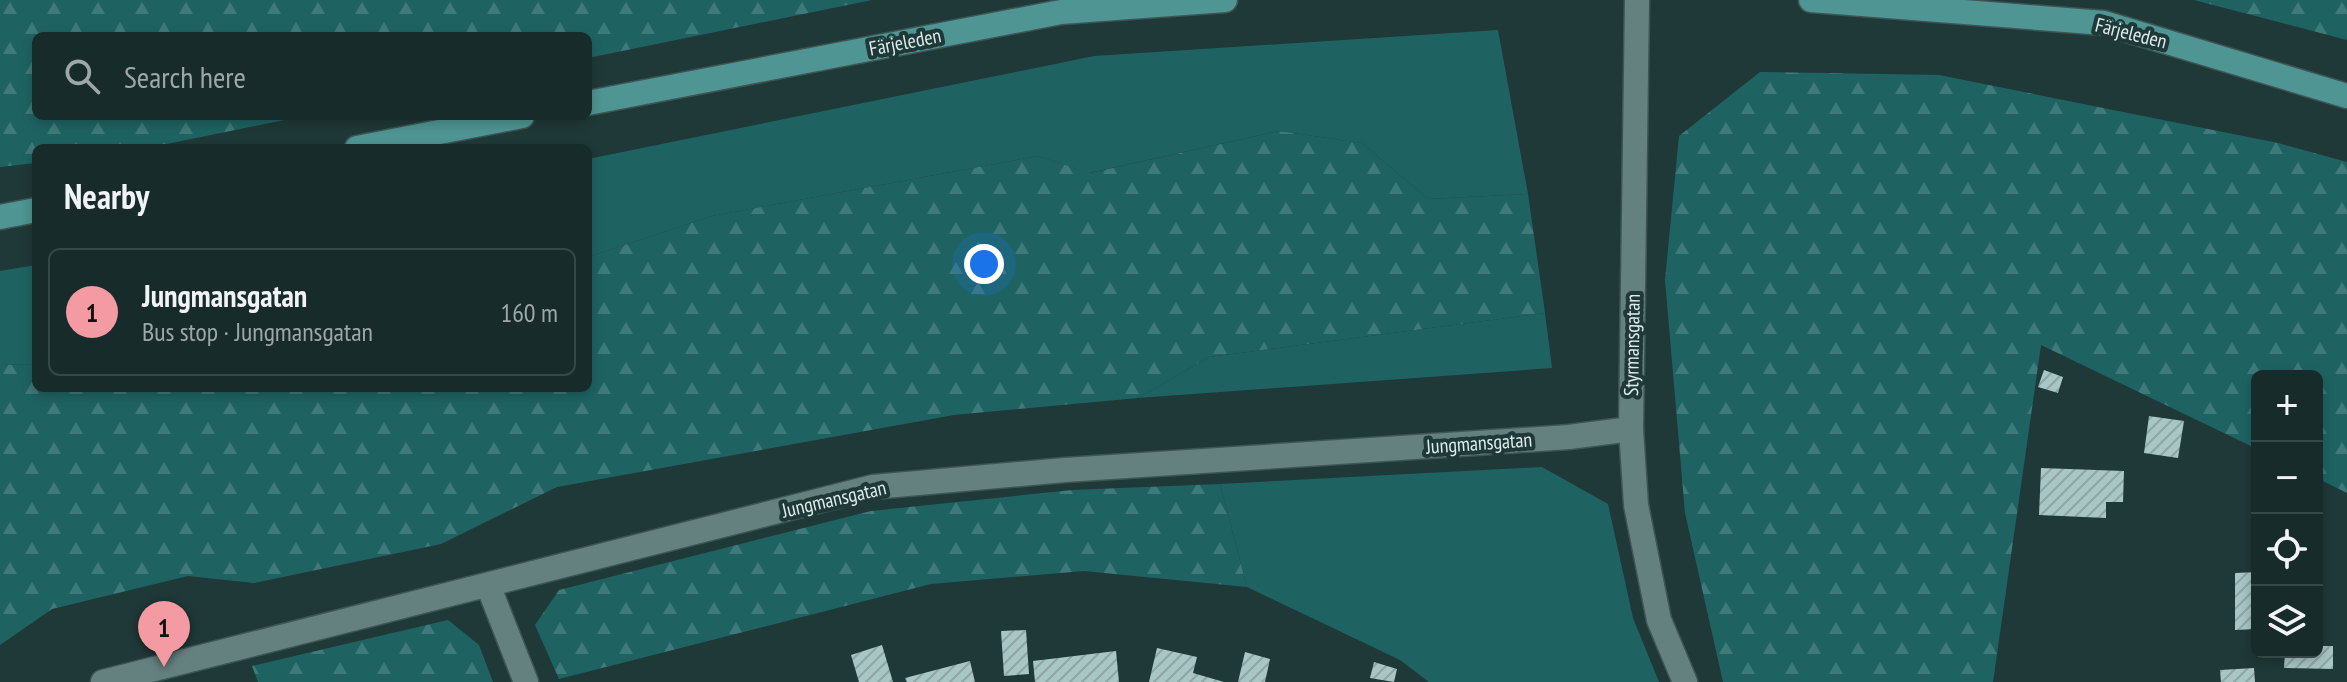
<!DOCTYPE html>
<meta charset="utf-8">
<style>
body{margin:0;font-family:"PT Sans Narrow",sans-serif;background:#243736;color:#f1f3f6}
.controls{position:absolute;right:24px;bottom:24px;display:grid;overflow:hidden;border-radius:12px;box-shadow:0 4px 12px #0003}
.controls button{width:72px;height:72px;display:grid;place-items:center;padding:0;border:0;border-bottom:2px solid #364747;background:#172b2a;color:#f1f3f6;font:40px sans-serif}
.you{position:absolute;left:984px;top:264px;width:28px;height:28px;margin:-20px;border:6px solid #fff;border-radius:50%;background:#1a73e8;box-shadow:0 0 0 12px #1a73e833}
.badge{display:grid;place-items:center;width:52px;height:52px;border-radius:50%;background:#f49aa3;color:#111;font-size:26px;font-weight:700}
.pin{position:absolute;translate:-50% -66px;filter:drop-shadow(0 2px 4px #0008)}
.pin::after{content:'';position:absolute;top:42px;width:28px;height:24px;background:inherit;clip-path:polygon(0 0,100% 0,50% 100%)}
.list{margin:0;padding:0;list-style:none}
h2{display:flex;justify-content:space-between;align-items:center;height:104px;margin:0;padding:0 32px;font-size:34px}
h2 small{font-size:26px;font-weight:400;color:#9ea7a8}
.list li{display:grid;grid-template-columns:52px 1fr auto;gap:24px;align-items:center;box-sizing:border-box;height:128px;margin:0 16px 16px;padding:0 16px;border:2px solid #364747;border-radius:12px}
.list b{display:block;font-size:30px;white-space:nowrap}
.list p{margin:0;font-size:26px;white-space:nowrap;color:#9ea7a8}
.list em{font-size:26px;font-style:normal;color:#9ea7a8}
.icon{flex:none;width:44px;height:44px;fill:none;stroke:currentColor;stroke-width:2;stroke-linecap:round;stroke-linejoin:round}
.map{position:relative;flex:none;width:2347px;height:682px;overflow:hidden}
.search{position:absolute;background:#172b2a;box-shadow:0 4px 12px #0003;left:32px;top:32px;width:560px;height:88px;display:flex;align-items:center;gap:20px;box-sizing:border-box;padding:0 28px;border-radius:12px;color:#9ea7a8;font-size:30px}
.panel{position:absolute;background:#172b2a;box-shadow:0 4px 12px #0003;left:32px;top:144px;width:560px;height:248px;border-radius:12px}
.map>svg:first-child{display:block}
.green{fill:#1e6362}
.forest{fill:url(#forest-firs)}
.building{fill:url(#building-hatch)}
.lines{fill:none;stroke-linecap:round;stroke-linejoin:round}
.minor-casing{stroke:#3e5554;stroke-width:27}
.major-casing{stroke:#3e5554;stroke-width:27}
.minor{stroke:#64807f;stroke-width:24}
.major{stroke:#4e9593;stroke-width:24}
.labels{text-anchor:middle;dominant-baseline:central;stroke-width:8;stroke-linejoin:round;paint-order:stroke}
.street-label{font-size:20px;fill:#ddeceb;stroke:#1f3938}
</style>
<div class="map">
<svg width="2347" height="682" viewBox="0 0 2347 682">
<defs>
<pattern id="forest-firs" width="22" height="20" patternUnits="userSpaceOnUse" patternTransform="scale(2)"><rect width="22" height="20" fill="#1e6362"/><path d="M5 1l3.5 6h-7zM16 11l3.5 6h-7z" fill="#3e7a79"/></pattern>
<pattern id="building-hatch" width="6" height="6" patternUnits="userSpaceOnUse" patternTransform="scale(2)"><rect width="6" height="6" fill="#a8c6c5"/><path d="M-1 1l2-2M0 6l6-6M5 7l2-2" fill="none" stroke="#8ea6a5"/></pattern>
</defs>
<rect width="100%" height="100%" fill="#1f3938"/>
<g class="green">
<path d="M1498 30 1528 194 1428 199 1362 143 1279 131 1089 173 1038 156 712 216 588 257V159L1094 56Z"/>
<path d="M36 265V364L0 365V271Z"/>
<path d="M1545 313 1552 368 1138 398 1209 357Z"/>
<path d="M1542 467 1608 504 1633 618 1659 682H1429L1400 660 1247 587 1220 484Z"/>
</g>
<g class="forest">
<path d="M0 0H872L588 58V36H36V116H304L147 148H36V163L0 167Z"/>
<path d="M2194 0H2347V40Z"/>
<path d="M1760 72 1939 75 2278 143 2347 162V493L2317 478V376H2257V449L2041 345 1993 682H1723L1685 513 1665 280 1679 136Z"/>
<path d="M1279 131 1362 143 1428 199 1528 194 1545 313 1209 357 1138 398 954 415 557 487 441 544 254 583 188 576 52 609 0 645V365L36 364V388H588V257L712 216 1038 156 1090 173Z"/>
<path d="M1220 484 1247 587 1084 571 931 584 559 679 535 625 559 590 871 511 1072 490Z"/>
<path d="M448 620 479 645 493 682H258L252 666Z"/>
</g>
<g class="building">
<path d="M2044 370 2063 377 2058 393 2038 387Z"/>
<path d="M2149 416 2184 421 2178 458 2144 453Z"/>
<path d="M2041 468 2124 471 2123 502H2106V518L2039 515Z"/>
<path d="M2257 572V629L2235 630V573Z"/>
<path d="M1026 630 1029 674 1004 676 1001 631Z"/>
<path d="M882 645 893 682H859L851 655Z"/>
<path d="M2317 646H2333V669L2284 668 2285 652H2317Z"/>
<path d="M1157 648 1197 657 1193 673 1224 682H1149Z"/>
<path d="M1116 651 1119 682H1035L1033 661Z"/>
<path d="M1245 652 1270 659 1265 682H1238Z"/>
<path d="M970 661 975 682H907L905 678Z"/>
<path d="M1374 662 1397 669 1394 682 1370 678Z"/>
<path d="M2254 668 2255 682H2221L2220 670Z"/>
</g>
<g class="lines">
<defs>
<g id="minor">
<path d="M1637 0 1631 429 1636 505 1659 620 1685 682"/>
<path d="M488 585 526 682"/>
<path d="M103 682 873 487 1065 470 1569 437 1631 429"/>
</g>
<g id="major">
<path d="M1811 0 2104 23 2347 96"/>
<path d="M588 103 1061 12 1225 0"/>
<path d="M357 148 522 116"/>
<path d="M0 217 36 210"/>
</g>
</defs>
<use href="#minor" class="minor-casing"/>
<use href="#major" class="major-casing"/>
<use href="#minor" class="minor"/>
<use href="#major" class="major"/>
</g>
<g class="labels">
<g class="street-label">
<text transform="translate(2131 33) rotate(14)">Färjeleden</text>
<text transform="translate(905 42) rotate(-11)">Färjeleden</text>
<text transform="translate(1632 345) rotate(-89)">Styrmansgatan</text>
<text transform="translate(1479 443) rotate(-4)">Jungmansgatan</text>
<text transform="translate(834 499) rotate(-13)">Jungmansgatan</text>
</g>
</g>
</svg>
<div class="controls">
<button>+</button>
<button>−</button>
<button><svg class="icon" aria-label="locate" viewBox="0 0 24 24"><circle cx="12" cy="12" r="6"/><path d="M12 2v4M12 18v4M2 12h4M18 12h4"/></svg></button>
<button><svg class="icon" aria-label="layers" viewBox="0 0 24 24"><path d="M12 4l9 5-9 5-9-5zM3 14l9 5 9-5"/></svg></button>
</div>
<div class="you"></div>
<div class="pin badge" style="left:164px;top:667px">1</div>
<div class="search"><svg class="icon" aria-label="search" viewBox="0 0 24 24"><circle cx="10" cy="10" r="6"/><path d="M15 15l6 6"/></svg>Search here</div>
<section class="panel">
<h2>Nearby<small></small></h2>
<ul class="list">
<li><span class="badge">1</span><div><b>Jungmansgatan</b><p>Bus stop · Jungmansgatan</p></div><em>160 m</em></li>
</ul>
</section>
</div>
